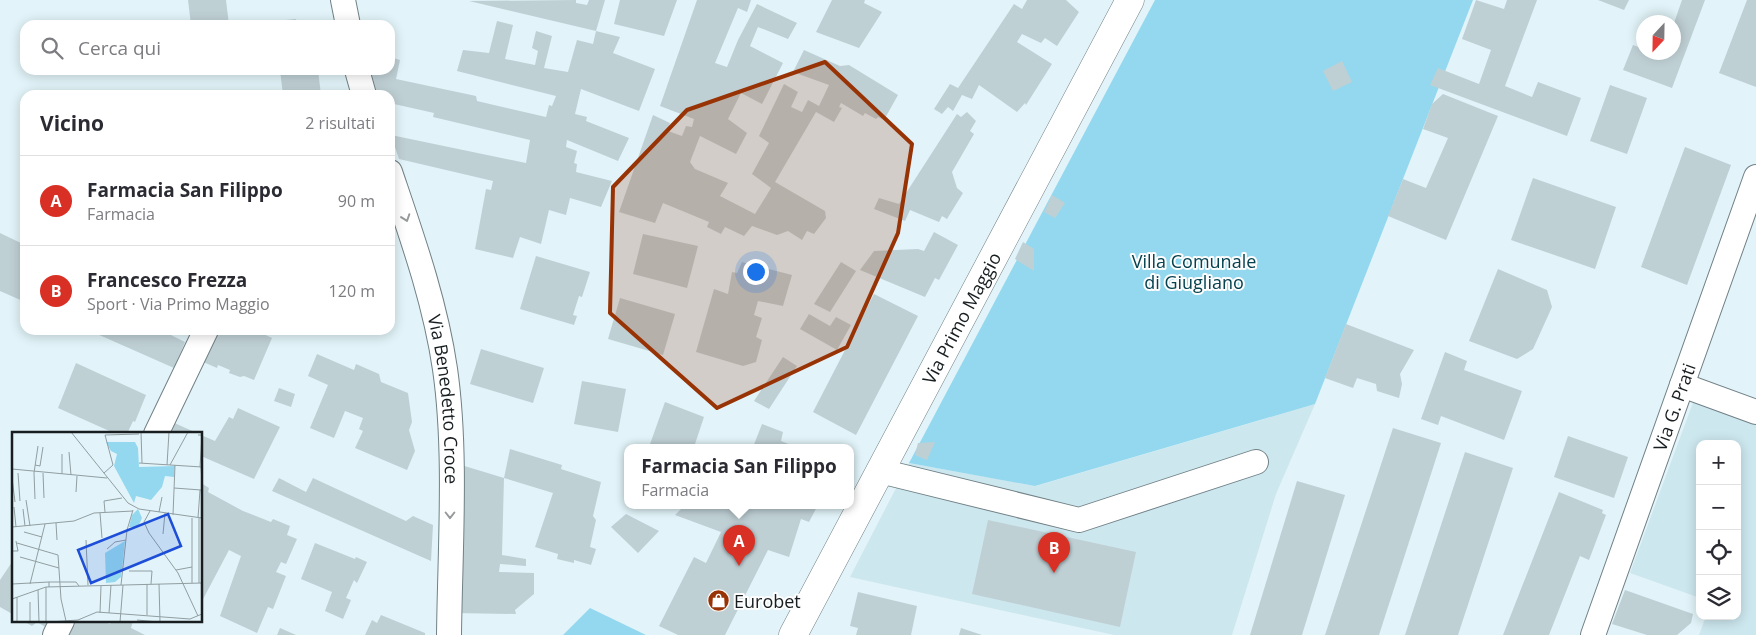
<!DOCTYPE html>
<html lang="it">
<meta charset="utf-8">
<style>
body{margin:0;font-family:"Open Sans",sans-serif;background:#f2f2f3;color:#2b2b33}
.controls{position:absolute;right:15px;bottom:15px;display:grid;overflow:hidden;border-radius:10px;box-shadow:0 2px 12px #0003}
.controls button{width:45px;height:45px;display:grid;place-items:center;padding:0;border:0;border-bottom:1px solid #e1e1e2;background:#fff;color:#2b2b33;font:25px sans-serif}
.compass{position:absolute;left:1636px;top:15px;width:45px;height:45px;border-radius:50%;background:#fff;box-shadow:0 2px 12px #0003;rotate:202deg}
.you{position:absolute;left:755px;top:271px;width:18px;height:18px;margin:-12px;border:4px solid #fff;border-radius:50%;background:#1a73e8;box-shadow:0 0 0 8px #1a73e833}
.badge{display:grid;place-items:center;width:32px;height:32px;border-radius:50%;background:#d93025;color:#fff;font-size:16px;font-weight:700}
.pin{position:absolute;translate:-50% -41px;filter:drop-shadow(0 1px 2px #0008)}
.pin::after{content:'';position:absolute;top:26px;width:18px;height:15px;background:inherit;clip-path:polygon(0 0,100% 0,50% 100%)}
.popup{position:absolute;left:624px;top:444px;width:230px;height:65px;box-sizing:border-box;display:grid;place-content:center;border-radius:10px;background:#fff;filter:drop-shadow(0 1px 4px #0005);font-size:16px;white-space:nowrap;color:#7c7c81}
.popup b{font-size:19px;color:#2b2b33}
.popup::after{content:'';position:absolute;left:50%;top:100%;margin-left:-10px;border:10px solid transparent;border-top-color:#fff}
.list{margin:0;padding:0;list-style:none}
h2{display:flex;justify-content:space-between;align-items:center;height:65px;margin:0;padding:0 20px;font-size:21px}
h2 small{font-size:16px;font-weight:400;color:#7c7c81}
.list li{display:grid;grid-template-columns:32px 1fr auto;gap:15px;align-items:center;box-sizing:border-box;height:90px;padding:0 20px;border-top:1px solid #e1e1e2}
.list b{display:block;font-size:19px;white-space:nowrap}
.list p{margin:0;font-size:16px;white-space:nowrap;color:#7c7c81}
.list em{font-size:16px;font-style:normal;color:#7c7c81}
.icon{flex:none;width:28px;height:28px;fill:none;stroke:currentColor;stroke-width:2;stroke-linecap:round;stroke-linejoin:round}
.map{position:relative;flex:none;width:1756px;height:635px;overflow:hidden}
.search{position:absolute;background:#fff;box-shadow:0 2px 12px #0003;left:20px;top:20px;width:375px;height:55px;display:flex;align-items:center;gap:12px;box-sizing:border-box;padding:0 18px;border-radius:15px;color:#7c7c81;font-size:19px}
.panel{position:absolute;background:#fff;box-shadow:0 2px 12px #0003;left:20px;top:90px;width:375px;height:245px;border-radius:15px}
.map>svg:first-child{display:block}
.built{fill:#cde7ef}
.green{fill:#93d8ee}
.building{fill:#bfd0d5}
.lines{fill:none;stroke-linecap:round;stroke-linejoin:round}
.minor-casing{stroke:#718186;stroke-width:26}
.tertiary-casing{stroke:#718186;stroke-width:29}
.minor{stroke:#fff;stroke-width:24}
.tertiary{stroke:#fff;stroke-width:28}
.oneway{stroke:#979a9b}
.marked{fill:#983306;fill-opacity:0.2;stroke:#983306;stroke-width:4;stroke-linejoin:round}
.labels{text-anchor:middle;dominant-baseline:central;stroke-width:4;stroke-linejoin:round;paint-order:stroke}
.park-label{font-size:18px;fill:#054250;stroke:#fdfdfd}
.street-label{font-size:18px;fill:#181e20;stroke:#fdfdfd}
.poi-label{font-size:18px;fill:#181e20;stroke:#fdfdfd;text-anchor:start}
.inset-road{fill:none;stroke:#919ea2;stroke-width:1}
.view{fill:#1d4ed8;fill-opacity:0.15;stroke:#1d4ed8;stroke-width:2.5}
.inset-edge{fill:none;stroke:#181e20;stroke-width:2.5}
</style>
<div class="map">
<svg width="1756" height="635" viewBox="0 0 1756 635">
<rect width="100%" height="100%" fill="#e2f4f9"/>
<g class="built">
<path d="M1701 381 1756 399V635H1699L1706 616H1737V444H1700V598L1630 573Z"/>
<path d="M1315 404 1276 494 1232 635H1114L850 577 909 463 1036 486Z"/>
</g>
<g class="green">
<path d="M1155 0H1473L1315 404 1035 486 909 463Z"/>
<path d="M590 608 646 635H563Z"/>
</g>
<g class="building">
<path d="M188 0H226L229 25H191Z"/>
<path d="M576 0V3L587 5 589 0H605L596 31 469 1Z"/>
<path d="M620 0H677L664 36 614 24Z"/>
<path d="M697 0H751L747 12 738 8 715 63 727 67 738 40 757 4 797 23 788 39 758 27 750 46 783 63 762 104 741 93 728 119 747 133 736 154 700 136 690 162 695 169 728 183 720 196 755 214 771 188 752 174 769 143 759 136 784 84 798 92 791 107 802 112 808 100 819 106 829 85 793 72 804 50 840 66 849 65 898 95 884 120 878 117 876 119 865 113 863 116 841 103 839 107 842 108 834 122 816 112 775 182 825 211 826 218 814 234 807 231 802 240 788 231 777 235 752 226 744 236 725 227 721 234 707 227 709 222 663 203 655 223 619 212 653 115 670 123 668 131 682 136 686 126 692 127 694 119 660 106Z"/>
<path d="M832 0H865L864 3 882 12 859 48 816 32Z"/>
<path d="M1027 0H1066L1079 12 1057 46 1045 38 1041 43 1022 34 1017 42 1052 64 1026 105 1025 103 1017 112 979 85 972 99 962 95 953 111 948 107 942 114 934 109 950 84 958 88 1014 4 1022 9Z"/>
<path d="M1476 0 1504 9 1507 0H1537L1505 86 1532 97 1538 82 1581 98 1567 136 1430 85 1438 68 1479 84 1491 50 1462 39Z"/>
<path d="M1598 0H1629L1624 10Z"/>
<path d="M1682 0H1705L1672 88 1623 70 1633 45 1644 49V52L1661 55 1662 52H1674V23Z"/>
<path d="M1747 0H1756V87L1719 73Z"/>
<path d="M296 19 297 25H275V21Z"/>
<path d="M497 21 513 25 505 59 535 65 538 51 532 48 536 31 552 36 544 68 568 72 577 40 593 44 596 31 620 37 613 53 655 69 639 111 581 89 575 114 587 117 586 121 629 138 618 161 567 140 566 147 577 151 574 163 577 164 576 172 612 181 601 207 570 198 566 215 549 210 541 244 520 237 513 258 475 249 486 189 491 190 493 181 399 159 391 135 526 163 530 140 433 117 434 113 394 104 393 108 390 107V95H375L366 70H390V57L400 60 396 79 476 96 477 101 546 117 549 105 552 106 556 96 457 71 463 50 489 53Z"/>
<path d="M1342 61 1352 82 1333 91 1323 71Z"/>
<path d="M280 70H318L321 95H283Z"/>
<path d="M1610 85 1647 98 1627 154 1590 141Z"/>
<path d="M1443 94 1498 116 1446 240 1388 216 1403 179 1426 188 1448 138 1423 129 1432 104Z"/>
<path d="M967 112 976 121 970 131 974 134 952 172 957 188 963 193 947 219 942 216 939 222 910 210 905 221 874 209 879 198 899 204 957 114 961 117Z"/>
<path d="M1685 147 1731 165 1687 285 1641 267Z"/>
<path d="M1533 178 1616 207 1595 269 1511 240Z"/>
<path d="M1052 195 1065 203 1055 218 1044 212Z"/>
<path d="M934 232 958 245 939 280 935 278 925 297 860 270 874 251 918 249 924 251Z"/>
<path d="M0 233 25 245V302L0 291Z"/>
<path d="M643 234 698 246 687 288 633 274Z"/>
<path d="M1023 242 1034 249V271L1015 259Z"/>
<path d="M536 256 590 272 582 297 579 296 573 315 577 316 574 325 520 309Z"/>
<path d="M742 262 792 275 783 306 758 301 754 315 762 318 756 337 762 340 756 362 743 366 696 352 714 289 728 294 732 272 737 273Z"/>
<path d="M841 262 856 271 830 312 814 304Z"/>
<path d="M1498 269 1547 290 1552 307 1533 349 1517 359 1469 341Z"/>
<path d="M874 294 918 316 856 435 813 412Z"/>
<path d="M620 298 675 314 663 355 608 339Z"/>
<path d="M809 314 830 326 836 317 851 325 837 350 800 329Z"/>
<path d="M1346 324 1414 350 1400 374 1402 384 1399 398 1377 391 1376 384 1357 378 1353 388 1325 378Z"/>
<path d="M88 330H161L185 342 174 368Z"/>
<path d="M206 330H255L272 338 254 380 244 376 240 377 229 373 230 370 218 365 217 368 194 358Z"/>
<path d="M481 349 544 368 533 403 470 384Z"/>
<path d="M1445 352 1467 361 1464 370 1522 391 1504 440 1441 416 1438 425 1421 419Z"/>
<path d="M317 354 354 370 356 364 379 374 381 382 408 393 412 422 409 430 415 451 407 470 355 448 363 431 359 429 363 418 345 411 334 438 310 428 328 385 308 376Z"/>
<path d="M783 357 797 366 769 409 754 401Z"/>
<path d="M76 363 146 395 135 422 133 421 127 434H116L58 408Z"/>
<path d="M582 381 626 389 618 432 574 424Z"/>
<path d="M279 388 295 394 291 407 274 401Z"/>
<path d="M665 402 704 417 694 447H649Z"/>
<path d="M238 408 280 427 254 479 201 456V435L215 441 229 417 233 419Z"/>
<path d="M170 421 199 434H163Z"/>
<path d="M762 424 783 432 781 441 796 447H753Z"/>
<path d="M1393 428 1441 443 1379 635H1325Z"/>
<path d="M1568 436 1628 457 1614 498 1554 477Z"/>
<path d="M935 442 927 460 915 455 918 443Z"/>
<path d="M510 449 562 465 561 469 601 482 593 516 596 520 590 547 596 549 591 565 574 560V563L557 559 558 554 535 547 553 493 504 478Z"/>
<path d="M1465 452 1513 468 1458 635H1405Z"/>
<path d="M458 464 504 478 502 555 526 559V566L500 564 499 572 534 573V594L515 610 516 614 453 613Z"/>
<path d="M279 478 306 492 313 478 406 521 413 516 433 525 431 561 272 491Z"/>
<path d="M1297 481 1345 495 1302 635H1250Z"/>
<path d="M201 483 209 488 208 492 243 511 271 522 273 519 290 526 287 535 297 539 286 564 281 562 276 572 286 576 273 609 268 607 257 633 220 616 241 556 229 550 201 603Z"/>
<path d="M1559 492 1603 510 1602 513 1606 515 1589 560 1580 556 1549 635H1503Z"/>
<path d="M685 505H818L809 522 801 519 789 557 768 550 725 635H678L659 626 694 557 706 563 721 532 675 515Z"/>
<path d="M626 514 659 531 638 553 611 527Z"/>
<path d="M988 520 1136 552 1120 627 972 594Z"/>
<path d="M315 543 355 559 356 557 367 562 357 583 354 580 346 598 351 600 343 619 325 611 332 592 301 579Z"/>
<path d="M14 559V615L0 607V580Z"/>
<path d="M1625 590 1693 614 1691 623 1677 635H1647L1612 624Z"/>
<path d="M858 592 917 606 911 635H856L858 628 850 626Z"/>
<path d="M381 615 425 633V635H365L372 620 377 623Z"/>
<path d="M23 621H56L52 631 37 622 32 626Z"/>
<path d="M67 621H104L110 624 111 621H133L131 628 145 635H59Z"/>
<path d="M280 628 296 635H277Z"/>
<path d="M961 628 982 635H959Z"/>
</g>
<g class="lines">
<defs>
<g id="minor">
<path d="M343 0 348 25"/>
<path d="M357 70 364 95"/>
<path id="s1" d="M390 172C412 237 435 301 445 369 457 452 450 550 449 635"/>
<path d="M1682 385 1756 412"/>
<path d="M156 434 206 330"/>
<path d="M880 471 1079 520 1256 462"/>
<path d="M55 635 62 621"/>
<path id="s2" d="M1593 635 1756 177"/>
</g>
<g id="tertiary">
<path id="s3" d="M793 635 1130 0"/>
</g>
</defs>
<use href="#minor" class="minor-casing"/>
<use href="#tertiary" class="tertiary-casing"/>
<use href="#minor" class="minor"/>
<use href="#tertiary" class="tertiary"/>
</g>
<defs><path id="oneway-chevron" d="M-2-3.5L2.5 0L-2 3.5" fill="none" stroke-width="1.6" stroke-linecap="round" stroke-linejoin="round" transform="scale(1.25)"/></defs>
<g class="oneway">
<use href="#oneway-chevron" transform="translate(406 218) rotate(71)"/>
<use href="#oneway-chevron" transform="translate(450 515) rotate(90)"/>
</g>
<path class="marked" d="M825 62 912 144 898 233 847 347 717 408 610 313 613 187 687 110Z"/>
<defs>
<symbol id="shop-disc" viewBox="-11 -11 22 22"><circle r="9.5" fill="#983306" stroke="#fdfdfd"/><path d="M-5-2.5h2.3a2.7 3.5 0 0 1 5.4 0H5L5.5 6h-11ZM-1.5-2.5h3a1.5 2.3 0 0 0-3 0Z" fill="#fff"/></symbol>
</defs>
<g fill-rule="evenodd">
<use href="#shop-disc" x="706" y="588" width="25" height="25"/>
</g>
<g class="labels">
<g class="park-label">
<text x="1194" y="261">Villa Comunale<tspan x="1194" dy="21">di Giugliano</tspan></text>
</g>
<g class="street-label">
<text stroke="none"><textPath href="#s3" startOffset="359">Via Primo Maggio</textPath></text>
<text stroke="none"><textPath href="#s1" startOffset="235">Via Benedetto Croce</textPath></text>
<text stroke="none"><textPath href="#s2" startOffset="242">Via G. Prati</textPath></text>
</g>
<g class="poi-label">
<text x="734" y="601">Eurobet</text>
</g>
</g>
<g transform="translate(12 432)">
<rect width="190" height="190" fill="#e2f4f9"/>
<path d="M94 10H123L126 16 127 35 163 34 162 45 153 44 150 55 139 68 124 64 122 71 102 34 105 22 99 19ZM126 77 130 86 126 95H117L120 83ZM113 109 109 145 103 150 94 151 93 121Z" fill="#93d8ee"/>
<path class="inset-road" d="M59 0 116 71 127 77 190 86M129 0 130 31M186 3H190L188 35M57 20 59 43M50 22V42M127 31 190 35M23 33 28 34 31 15M155 33 157 0M158 33 176 0M189 35 190 50M0 37 95 46M6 41 8 69M31 41 32 66M92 41 101 33 93 3 127 2M0 46 3 70M162 56 189 58M64 60 65 44M23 67 22 41 26 14M14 68 18 94M2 75 4 95M11 77 13 94M138 79 132 90 137 101 166 141 186 184M93 80 92 69 110 66M147 80 150 65M88 81 90 106M161 83 163 33M180 86V151M186 86 188 58M187 86V151M44 91 45 108M0 95 62 89 82 81 121 79M12 100 30 105M151 102 153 81M74 108 76 153M5 111 46 123 49 167 54 189M95 117 103 110 114 108M0 119H6L4 109M8 125 47 136M164 138 180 135M117 139H140L139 152M37 150H64L67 154M0 152 37 150V155M18 152 33 92M135 152V183M147 152 148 190M109 153 115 98 121 78M26 158 27 190M0 167 34 155 190 151M18 170V190M88 181 89 154M97 181 99 153M125 188 146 190M5 190V165M34 190V155M38 190 66 188 85 180 178 187 190 182M108 190 111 153"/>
<path class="view" d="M156 82 169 114 79 151 66 118Z"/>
<rect width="190" height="190" class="inset-edge"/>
</g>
</svg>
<div class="controls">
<button>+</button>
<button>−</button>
<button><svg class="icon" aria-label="locate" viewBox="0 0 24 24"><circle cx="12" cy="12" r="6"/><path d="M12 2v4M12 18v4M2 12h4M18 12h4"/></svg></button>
<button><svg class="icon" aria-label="layers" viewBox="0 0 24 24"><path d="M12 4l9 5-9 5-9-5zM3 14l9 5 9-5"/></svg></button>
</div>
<svg class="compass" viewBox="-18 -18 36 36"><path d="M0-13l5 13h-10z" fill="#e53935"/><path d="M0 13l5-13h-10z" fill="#7c7c81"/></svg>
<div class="you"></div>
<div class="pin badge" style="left:739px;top:566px">A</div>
<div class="popup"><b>Farmacia San Filippo</b>Farmacia</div>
<div class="pin badge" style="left:1054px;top:573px">B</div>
<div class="search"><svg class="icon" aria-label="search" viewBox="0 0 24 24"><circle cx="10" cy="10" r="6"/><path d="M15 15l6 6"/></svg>Cerca qui</div>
<section class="panel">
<h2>Vicino<small>2 risultati</small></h2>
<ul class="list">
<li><span class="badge">A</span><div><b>Farmacia San Filippo</b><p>Farmacia</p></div><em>90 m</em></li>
<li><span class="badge">B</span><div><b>Francesco Frezza</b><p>Sport · Via Primo Maggio</p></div><em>120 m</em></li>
</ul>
</section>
</div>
